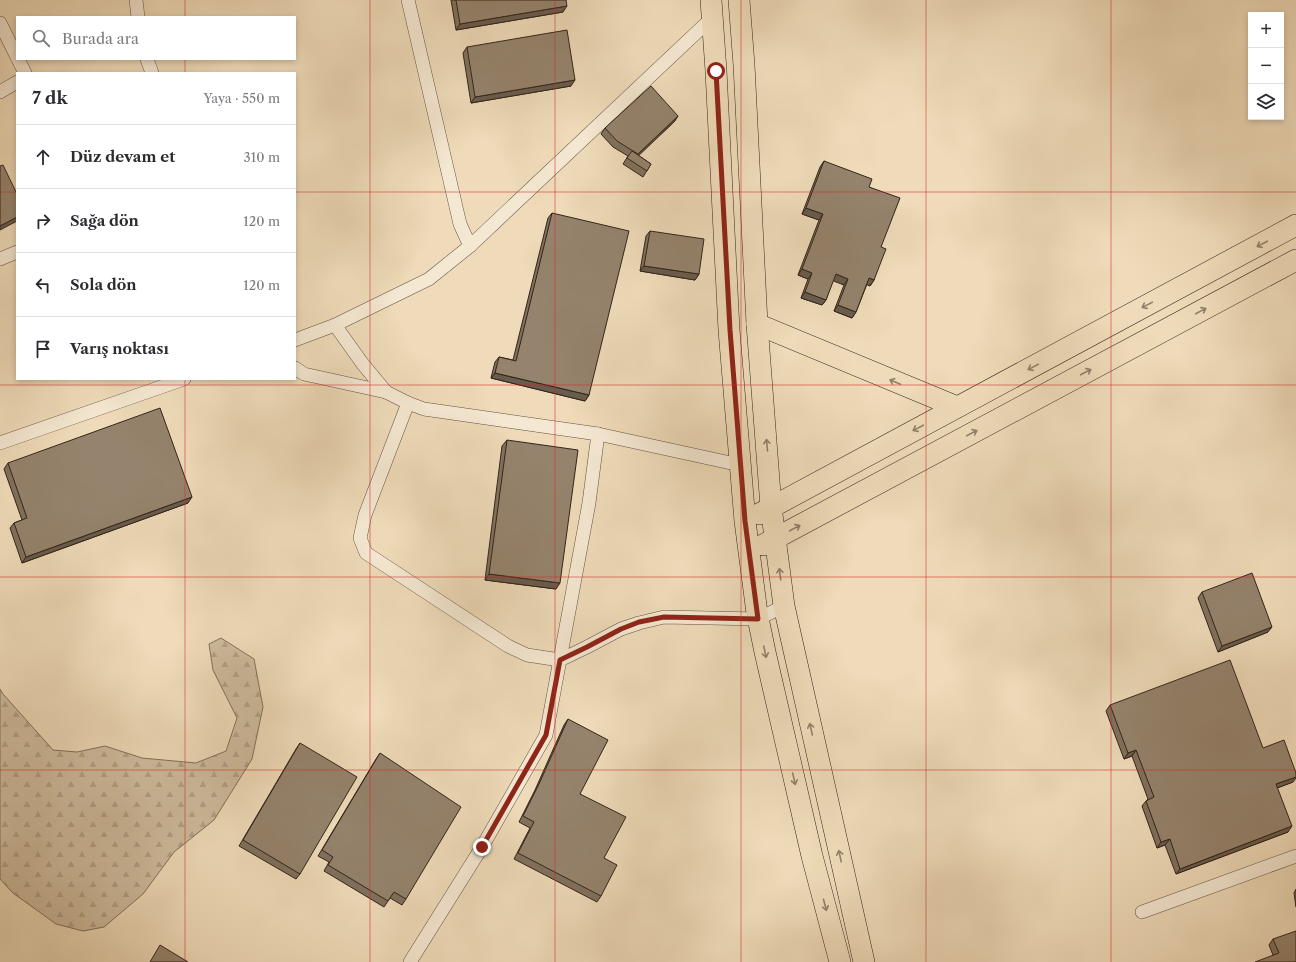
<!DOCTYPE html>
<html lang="tr">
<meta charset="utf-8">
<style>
body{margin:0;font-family:"Libre Caslon Text",serif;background:#f2f2f3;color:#2b2b33}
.controls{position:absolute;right:12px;top:12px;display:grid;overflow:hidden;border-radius:0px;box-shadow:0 2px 6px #0003}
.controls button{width:36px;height:36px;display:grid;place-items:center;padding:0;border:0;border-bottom:1px solid #e1e1e2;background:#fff;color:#2b2b33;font:20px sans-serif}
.stop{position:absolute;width:12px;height:12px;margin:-9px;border:3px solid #8f2418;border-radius:50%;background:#fff}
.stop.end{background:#8f2418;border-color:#fff;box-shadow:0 1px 4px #0008}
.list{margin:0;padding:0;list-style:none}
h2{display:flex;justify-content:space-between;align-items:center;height:52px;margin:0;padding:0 16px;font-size:17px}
h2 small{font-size:13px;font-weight:400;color:#7c7c81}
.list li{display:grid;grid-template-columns:26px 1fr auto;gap:12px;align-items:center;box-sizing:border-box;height:64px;padding:0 16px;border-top:1px solid #e1e1e2}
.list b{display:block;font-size:15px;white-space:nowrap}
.list em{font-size:13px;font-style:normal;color:#7c7c81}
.icon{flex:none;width:22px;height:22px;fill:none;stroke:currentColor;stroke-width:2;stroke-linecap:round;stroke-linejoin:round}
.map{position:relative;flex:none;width:1296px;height:962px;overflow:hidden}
.search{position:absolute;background:#fff;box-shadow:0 2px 6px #0003;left:16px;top:16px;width:280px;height:44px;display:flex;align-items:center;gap:10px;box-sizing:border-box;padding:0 14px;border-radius:0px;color:#7c7c81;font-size:15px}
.panel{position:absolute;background:#fff;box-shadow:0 2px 6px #0003;left:16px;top:72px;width:280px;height:308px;border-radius:0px}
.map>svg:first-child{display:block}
.forest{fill:url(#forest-firs);stroke:#81705c}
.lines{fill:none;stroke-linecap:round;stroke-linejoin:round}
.street-casing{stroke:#625242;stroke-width:14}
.primary-casing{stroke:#33241b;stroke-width:22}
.street{stroke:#f5e8d2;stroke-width:13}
.primary{stroke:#efdbb9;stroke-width:21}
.wall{fill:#80715e;stroke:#33241b}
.shaded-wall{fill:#685c4c;stroke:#33241b}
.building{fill:#95836d;stroke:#33241b}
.oneway{stroke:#91806a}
.route{stroke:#8f2418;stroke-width:5}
.grid{fill:none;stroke:#d62828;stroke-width:1;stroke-opacity:0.55}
</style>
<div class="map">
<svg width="1296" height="962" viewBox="0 0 1296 962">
<defs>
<pattern id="forest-firs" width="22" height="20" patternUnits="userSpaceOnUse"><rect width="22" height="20" fill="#cfbc9e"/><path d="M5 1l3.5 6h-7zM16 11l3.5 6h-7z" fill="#b2a188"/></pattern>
</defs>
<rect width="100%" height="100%" fill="#efdbb9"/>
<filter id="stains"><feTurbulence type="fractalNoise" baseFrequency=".005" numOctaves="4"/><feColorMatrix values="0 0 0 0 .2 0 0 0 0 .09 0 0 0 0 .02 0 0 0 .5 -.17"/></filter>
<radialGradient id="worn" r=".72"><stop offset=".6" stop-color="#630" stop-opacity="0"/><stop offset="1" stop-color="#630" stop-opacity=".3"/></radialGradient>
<path class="forest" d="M221 638 254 659 263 707 252 759 214 820 174 852 143 894 104 927 83 931 56 924 13 893 0 879V689L3 694 53 750 77 752 105 746 142 758 196 763 226 751 237 718 213 670 209 644Z"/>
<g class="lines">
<defs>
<g id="street">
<path d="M136 0 138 17"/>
<path d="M408 0 460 224 470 246"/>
<path d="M713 17 470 246 429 279 335 325 362 363 386 392 408 403 424 409 598 434 740 465"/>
<path d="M0 23 17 57"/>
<path d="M18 59 25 73"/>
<path d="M147 59 152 73"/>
<path d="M0 92 17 82"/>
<path d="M0 259 17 252"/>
<path d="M295 340 335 325"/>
<path d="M295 368 304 374 386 392"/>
<path d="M408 403 365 515 360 538 366 553 508 646 527 655 560 660 587 647 621 629 639 623 664 617 758 619 784 606"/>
<path d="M0 443 184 379"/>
<path d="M1142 912 1296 856"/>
<path d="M410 962 482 847 546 735 589 503 598 434"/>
</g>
<g id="primary">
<path d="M711 0 716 71 729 330 745 521 757 613 765 652 812 856 840 962"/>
<path d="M739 0 744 65 757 324 771 507 784 606 864 962"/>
<path d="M757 324 957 407"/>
<path d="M759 514 1296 225"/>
<path d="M763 545 1296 260"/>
</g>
</defs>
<use href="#street" class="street-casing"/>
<use href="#primary" class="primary-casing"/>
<use href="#street" class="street"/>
<use href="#primary" class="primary"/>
</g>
<g class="wall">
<path d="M451 0H566L563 12 456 30Z"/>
<path d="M467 47 571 86 471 103 463 53Z"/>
<path d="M678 116 674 122 638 155 651 164 643 177 623 164 628 156 613 147 601 134 605 128Z"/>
<path d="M824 161 869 187 881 247 874 280 870 286 867 284 856 312 852 318 834 311 844 285 833 280 826 300 822 305 801 298 808 279 798 275 819 220 802 214 820 167Z"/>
<path d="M552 213 589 395 585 401 491 378 495 362 499 357 513 360 548 218Z"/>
<path d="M650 231 699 274 695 280 640 271 646 236Z"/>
<path d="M507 440 556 589 485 580 502 446Z"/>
<path d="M8 463 188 503 22 563 10 528 14 523 22 520 4 469Z"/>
<path d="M1202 592 1268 632 1218 652 1198 598Z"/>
<path d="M1110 705 1263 748 1293 782 1277 788 1288 832 1176 874 1165 845 1157 848 1142 806 1146 801 1148 799 1132 756 1124 759 1106 711Z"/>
<path d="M568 719 580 794 604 858 601 896 597 902 514 859 530 828 519 822 535 790 564 725Z"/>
<path d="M300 743V874L296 879 239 846 296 749Z"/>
<path d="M380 753 406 899 402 905 390 898 384 907 324 871 329 862 318 856 376 759Z"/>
<path d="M1296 889V907L1294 893Z"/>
<path d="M1273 939 1296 962 1273 955 1269 945Z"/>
</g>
<g class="shaded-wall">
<path d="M567 6 563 12 456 30 460 24Z"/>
<path d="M575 80 571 86 471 103 475 97Z"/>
<path d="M678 116 674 122 634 160 638 154Z"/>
<path d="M806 208 823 214 819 220 802 214Z"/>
<path d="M17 217V221L0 230V226Z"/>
<path d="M644 266 699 274 695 280 640 271Z"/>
<path d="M802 269 812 273 808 279 798 275Z"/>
<path d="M836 274 848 279 844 285 831 280Z"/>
<path d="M869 278 874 280 870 286 865 284Z"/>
<path d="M805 292 826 300 822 305 801 298Z"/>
<path d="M838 305 856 312 852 318 834 311Z"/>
<path d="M495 373 589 395 585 401 491 378Z"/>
<path d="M192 497 188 503 22 563 26 557Z"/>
<path d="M489 574 560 583 556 589 485 580Z"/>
<path d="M1272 627 1268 632 1218 652 1222 646Z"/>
<path d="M1136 750 1132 756 1124 759 1128 753Z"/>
<path d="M1296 777V778L1293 782 1272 790 1276 784Z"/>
<path d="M1292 826 1288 832 1176 874 1180 869Z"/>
<path d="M1170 839 1165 845 1157 848 1161 842Z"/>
</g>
<g class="building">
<path d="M456 0H566L567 6 460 24Z"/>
<path d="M567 30 575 80 475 97 467 47Z"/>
<path d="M651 86 678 116 638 154 617 141 605 128Z"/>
<path d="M632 151 651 164 647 171 627 158Z"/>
<path d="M824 161 872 179 869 187 900 198 881 247 886 249 874 280 869 278 856 312 838 305 848 279 836 274 826 300 805 292 812 273 802 269 823 214 806 208Z"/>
<path d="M3 165 17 194V217L0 226V166Z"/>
<path d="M552 213 629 231 589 395 495 373 499 357 516 361Z"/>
<path d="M650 231 704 239 699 274 644 266Z"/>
<path d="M160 408 192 497 26 557 14 523 27 518 8 463Z"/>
<path d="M507 440 578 450 560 583 489 574Z"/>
<path d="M1252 573 1272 627 1222 646 1202 592Z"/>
<path d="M1230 660 1263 748 1284 740 1296 773V777L1276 784 1292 826 1180 869 1170 839 1161 842 1146 801 1154 797 1136 750 1128 753 1110 705Z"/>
<path d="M568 719 608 740 580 794 626 817 604 858 617 865 601 896 518 853 534 822 523 816 539 784Z"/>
<path d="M300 743 357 777 300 874 243 840Z"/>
<path d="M380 753 461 807 406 899 394 892 388 901 328 865 333 857 322 850Z"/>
<path d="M1296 931V962H1255L1279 953 1273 939Z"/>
<path d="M160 945 188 962H150Z"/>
</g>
<defs><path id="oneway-shaft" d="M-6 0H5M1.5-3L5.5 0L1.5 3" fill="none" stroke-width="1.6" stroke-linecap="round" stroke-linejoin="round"/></defs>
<g class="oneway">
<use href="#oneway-shaft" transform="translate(1262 244) rotate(152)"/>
<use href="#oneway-shaft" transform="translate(1147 305) rotate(152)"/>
<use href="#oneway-shaft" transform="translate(1201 311) rotate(-28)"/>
<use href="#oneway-shaft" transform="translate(1033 367) rotate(152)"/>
<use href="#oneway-shaft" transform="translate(1086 372) rotate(-28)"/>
<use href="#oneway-shaft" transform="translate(895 382) rotate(-157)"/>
<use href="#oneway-shaft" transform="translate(918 428) rotate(152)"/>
<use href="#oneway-shaft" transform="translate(972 433) rotate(-28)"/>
<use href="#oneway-shaft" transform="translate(767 445) rotate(-95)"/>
<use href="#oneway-shaft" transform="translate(795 528) rotate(-28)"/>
<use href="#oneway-shaft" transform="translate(780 574) rotate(-97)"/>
<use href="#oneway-shaft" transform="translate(765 652) rotate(78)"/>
<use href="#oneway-shaft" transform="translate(811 729) rotate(-103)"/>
<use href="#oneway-shaft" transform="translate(794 779) rotate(77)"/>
<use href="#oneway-shaft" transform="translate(840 856) rotate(-102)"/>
<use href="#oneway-shaft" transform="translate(825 905) rotate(75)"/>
</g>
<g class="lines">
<path class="route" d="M482 847 546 735 560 660 587 647 621 629 639 622 664 617 758 619 745 521 730 330 716 71"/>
</g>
<path class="grid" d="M185 0V17M370 0V962M555 0V962M741 0V962M926 0V962M1111 0V962M185 59V73M0 192H17M295 192H1296M185 379V962M0 385H1296M0 577H1296M0 770H1296"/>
<rect width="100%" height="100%" filter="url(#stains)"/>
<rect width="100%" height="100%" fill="url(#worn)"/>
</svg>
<div class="controls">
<button>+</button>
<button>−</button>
<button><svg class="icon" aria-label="layers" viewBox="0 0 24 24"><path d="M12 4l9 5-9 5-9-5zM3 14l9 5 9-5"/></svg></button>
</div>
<div class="stop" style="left:716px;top:71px"></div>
<div class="stop end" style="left:482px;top:847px"></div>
<div class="search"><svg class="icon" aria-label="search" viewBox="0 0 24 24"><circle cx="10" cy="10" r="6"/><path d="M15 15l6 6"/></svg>Burada ara</div>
<section class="panel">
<h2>7 dk<small>Yaya · 550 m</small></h2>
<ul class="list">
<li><svg class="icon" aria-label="ahead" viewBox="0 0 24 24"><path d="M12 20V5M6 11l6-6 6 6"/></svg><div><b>Düz devam et</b></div><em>310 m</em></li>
<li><svg class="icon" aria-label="right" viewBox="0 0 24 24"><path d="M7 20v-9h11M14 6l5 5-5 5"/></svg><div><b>Sağa dön</b></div><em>120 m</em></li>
<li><svg class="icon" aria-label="left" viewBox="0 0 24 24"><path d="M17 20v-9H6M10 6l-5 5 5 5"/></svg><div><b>Sola dön</b></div><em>120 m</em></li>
<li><svg class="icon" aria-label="arrive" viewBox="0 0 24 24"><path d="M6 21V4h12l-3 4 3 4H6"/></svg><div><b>Varış noktası</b></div></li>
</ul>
</section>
</div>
